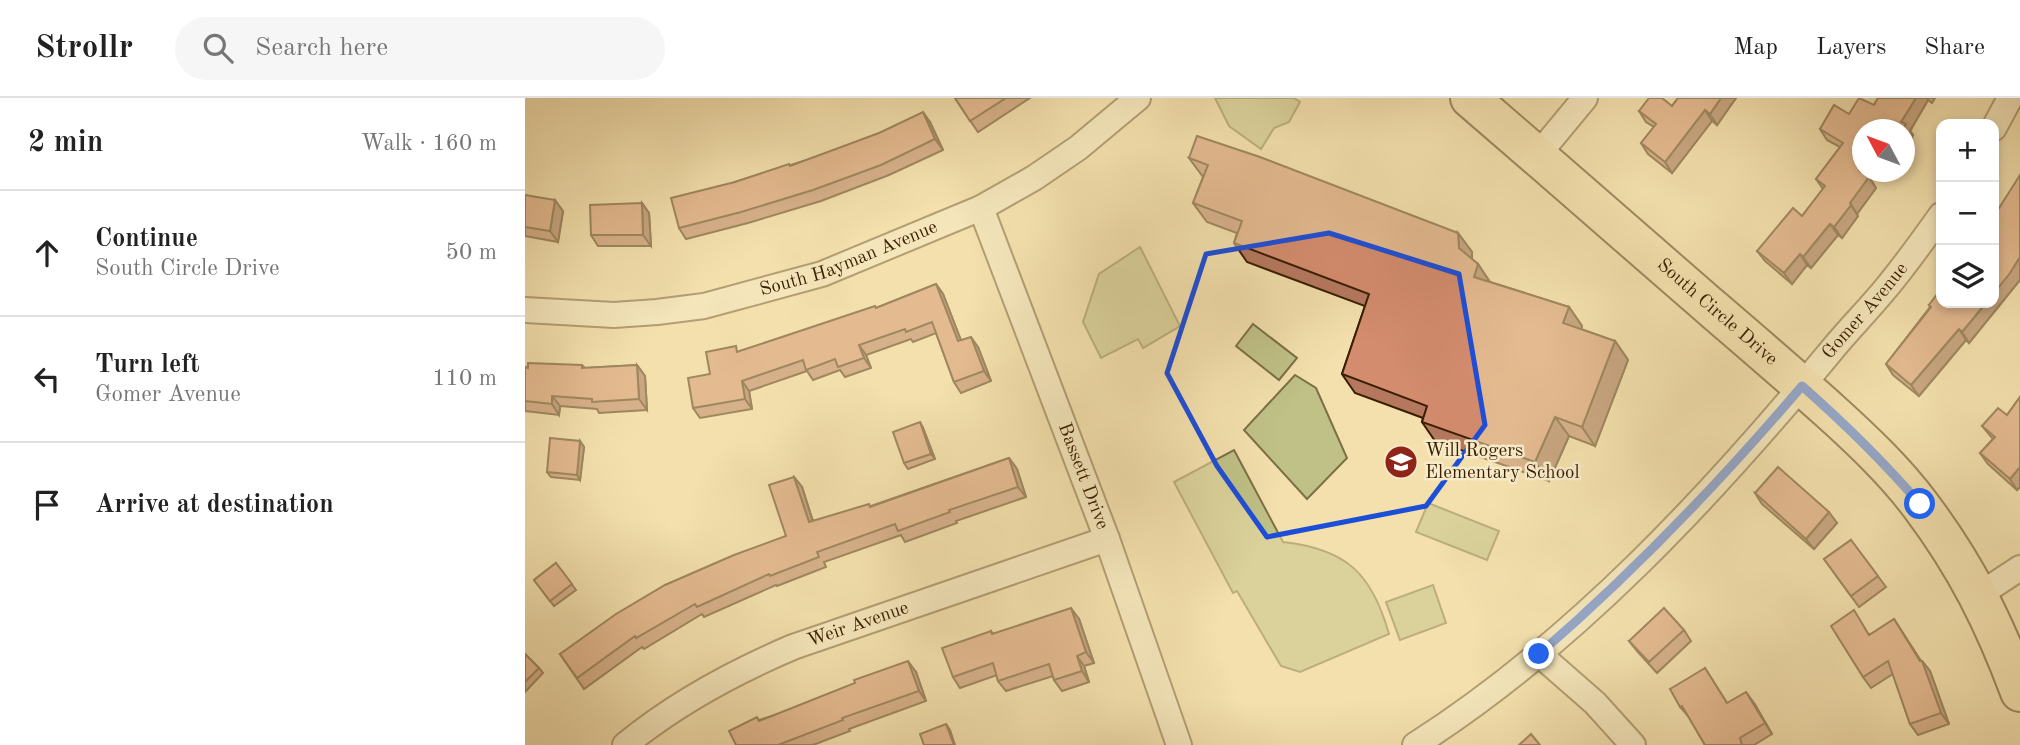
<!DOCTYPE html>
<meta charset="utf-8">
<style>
body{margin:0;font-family:"Old Standard TT",serif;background:#f6f6f6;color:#222}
.controls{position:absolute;right:21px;top:21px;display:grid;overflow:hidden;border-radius:14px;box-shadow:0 4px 10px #0003}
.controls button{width:63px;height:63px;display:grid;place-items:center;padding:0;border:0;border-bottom:2px solid #e0e0e0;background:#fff;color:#222;font:35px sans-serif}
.compass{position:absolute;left:1327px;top:21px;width:63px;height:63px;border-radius:50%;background:#fff;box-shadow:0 4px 10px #0003;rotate:311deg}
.stop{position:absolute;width:21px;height:21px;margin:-16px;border:5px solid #2563eb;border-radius:50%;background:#fff}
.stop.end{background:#2563eb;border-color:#fff;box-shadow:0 2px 7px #0008}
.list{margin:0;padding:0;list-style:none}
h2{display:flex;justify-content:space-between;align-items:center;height:91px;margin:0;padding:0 28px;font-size:30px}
h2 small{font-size:23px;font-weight:400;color:#767676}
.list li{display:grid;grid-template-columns:46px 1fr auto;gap:21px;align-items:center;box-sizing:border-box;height:126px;padding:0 28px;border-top:2px solid #e0e0e0}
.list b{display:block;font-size:26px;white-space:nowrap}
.list p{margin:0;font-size:23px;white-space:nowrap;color:#767676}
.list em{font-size:23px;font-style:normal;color:#767676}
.icon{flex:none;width:38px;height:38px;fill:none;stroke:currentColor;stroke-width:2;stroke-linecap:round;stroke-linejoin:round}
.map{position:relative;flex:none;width:1495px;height:647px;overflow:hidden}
header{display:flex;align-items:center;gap:42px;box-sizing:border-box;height:98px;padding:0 35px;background:#fff;border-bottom:2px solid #e0e0e0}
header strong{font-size:33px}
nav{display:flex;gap:38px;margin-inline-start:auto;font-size:24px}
.search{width:490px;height:63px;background:#f6f6f6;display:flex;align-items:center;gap:18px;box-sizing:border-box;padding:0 24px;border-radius:38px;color:#767676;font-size:26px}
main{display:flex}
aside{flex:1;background:#fff}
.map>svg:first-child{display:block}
.green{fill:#bfc186;stroke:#7c7044;stroke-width:2}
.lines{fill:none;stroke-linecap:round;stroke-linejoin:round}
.street-casing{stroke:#684e2c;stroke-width:28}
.primary-casing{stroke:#3a1e01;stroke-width:42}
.street{stroke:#f7ebca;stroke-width:24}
.primary{stroke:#f3e0ad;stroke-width:38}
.wall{fill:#b5785f;stroke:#3a1e01;stroke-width:2}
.shaded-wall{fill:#94624d;stroke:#3a1e01;stroke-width:2}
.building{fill:#d38c6e;stroke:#3a1e01;stroke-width:2}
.route{stroke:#2563eb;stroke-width:9}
.marked{fill:none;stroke:#1d4ed8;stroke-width:5;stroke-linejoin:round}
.labels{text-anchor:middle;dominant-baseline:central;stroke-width:5;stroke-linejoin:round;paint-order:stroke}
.street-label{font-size:19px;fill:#3a1e01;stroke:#f7ebca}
.poi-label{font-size:19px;fill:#3a1e01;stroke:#f7ebca;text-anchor:start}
</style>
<header>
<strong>Strollr</strong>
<div class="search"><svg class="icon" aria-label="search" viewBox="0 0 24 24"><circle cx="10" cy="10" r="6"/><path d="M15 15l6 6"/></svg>Search here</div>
<nav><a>Map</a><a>Layers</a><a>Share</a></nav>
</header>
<main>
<aside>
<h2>2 min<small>Walk · 160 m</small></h2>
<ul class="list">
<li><svg class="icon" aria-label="ahead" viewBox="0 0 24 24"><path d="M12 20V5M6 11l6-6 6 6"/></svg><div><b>Continue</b><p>South Circle Drive</p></div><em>50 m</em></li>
<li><svg class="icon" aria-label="left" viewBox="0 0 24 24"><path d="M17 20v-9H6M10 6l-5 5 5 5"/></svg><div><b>Turn left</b><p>Gomer Avenue</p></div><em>110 m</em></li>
<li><svg class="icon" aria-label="arrive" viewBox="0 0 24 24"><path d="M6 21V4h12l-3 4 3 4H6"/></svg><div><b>Arrive at destination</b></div></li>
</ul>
</aside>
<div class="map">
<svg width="1495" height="647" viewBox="0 0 1495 647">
<rect width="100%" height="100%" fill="#f3e0ad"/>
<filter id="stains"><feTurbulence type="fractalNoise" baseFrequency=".00286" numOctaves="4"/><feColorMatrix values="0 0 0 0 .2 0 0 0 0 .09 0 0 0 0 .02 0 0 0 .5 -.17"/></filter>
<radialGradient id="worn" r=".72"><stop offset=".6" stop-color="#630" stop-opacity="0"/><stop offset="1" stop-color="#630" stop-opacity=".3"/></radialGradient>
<g class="green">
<path d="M690 0H769L775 4 764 24 749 30 736 51 704 28Z"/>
<path d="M615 149 655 228 618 250 613 241 576 260 558 224 574 176Z"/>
<path d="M728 226 772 260 754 282 711 248Z"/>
<path d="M770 277 791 290 822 360 782 401 719 332Z"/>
<path d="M709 352 758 444C822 451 847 476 864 536L775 574 756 568 712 493 708 495 649 384Z"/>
<path d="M903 405 974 433 962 462 891 434Z"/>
<path d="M908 487 921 525 875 542 861 504Z"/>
</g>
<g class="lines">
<defs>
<g id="street">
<path d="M1469 30 1485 0"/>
<path d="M1012 58 1060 0"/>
<path id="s1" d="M456 110 582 441 654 647"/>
<path id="s2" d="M0 212 89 217 132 214 179 208 297 176 456 110 509 80 553 50 613 0"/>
<path d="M1454 497 1495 470"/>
<path d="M1014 556 1070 605 1108 647"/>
<path id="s3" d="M100 647C151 605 207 575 268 549L582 441"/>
<path id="s4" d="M890 647C1049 546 1187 397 1306 253 1324 231 1344 211 1362 189 1381 166 1399 141 1416 117"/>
</g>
<g id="primary">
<path id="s5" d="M945 0C1024 68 1103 137 1181 205 1223 241 1264 276 1305 313 1337 342 1370 373 1396 408 1441 468 1469 524 1495 594"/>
</g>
</defs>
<use href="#street" class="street-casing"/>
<use href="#primary" class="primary-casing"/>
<use href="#street" class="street"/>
<use href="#primary" class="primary"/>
</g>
<g class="wall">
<path d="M430 0H505L453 34Z"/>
<path d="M1153 0H1211L1192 27 1187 23 1147 75 1123 56 1116 45 1129 29 1121 24 1114 13 1147 8Z"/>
<path d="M1353 0H1410L1407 5 1403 2 1385 33 1388 37 1380 52V32H1338V74H1347L1344 79 1351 90 1332 116 1333 118 1317 140 1313 137 1286 170 1282 167 1267 186 1240 163 1232 153 1277 118 1298 91 1291 81 1315 49 1302 42 1295 31 1349 7Z"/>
<path d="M405 24 418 52 364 77 296 103 223 125 161 141 154 130 210 84Z"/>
<path d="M664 60 933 135 947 154V161L953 166 965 184 1044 209 1057 228 1056 231 1090 243 1103 262 1070 348 1044 338 1024 383 910 343 897 324 898 320 830 295 817 276 840 208 722 164 709 145 712 135 682 124 668 105 678 79Z"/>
<path d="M1495 77V182L1444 245 1441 242 1394 298 1368 277 1361 266 1405 209 1404 207 1469 205Z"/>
<path d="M0 97 38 113 33 144 0 138Z"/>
<path d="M117 105 124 115 126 148H73L66 137Z"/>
<path d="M411 186 418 196 436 242 453 249 466 283 436 295 429 284 411 235 388 244 386 241 341 257 346 270 320 279 315 272 288 282 282 273 224 293 227 311 175 320 168 310 185 276 215 253 351 210Z"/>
<path d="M57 267 60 270 112 267 120 278 122 312 74 315 72 311 35 308 34 317 0 313V269Z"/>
<path d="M1495 299V389L1492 392 1463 366 1455 355 1468 341 1457 328 1482 317Z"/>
<path d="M398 330 410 361 383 371 379 365Z"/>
<path d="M55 343 59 349 55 382 26 379 22 374Z"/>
<path d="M484 360 492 371 501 399 431 423 432 425 380 444 376 437 299 464 301 469 252 488 251 487 179 519 177 516 119 551 117 549 59 591 35 556 261 438 269 379 277 389 288 423 346 408Z"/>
<path d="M1230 395 1312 425 1289 451 1237 406Z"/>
<path d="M1326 442 1361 489 1334 509 1299 461Z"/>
<path d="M31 465 51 492 29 508 9 482Z"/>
<path d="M554 521 569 565 559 568 564 584 537 593 529 582 528 578 481 593 473 583 472 577 435 590 428 579 466 533 468 536Z"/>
<path d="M1159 532 1166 543 1132 575 1112 553 1104 543Z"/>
<path d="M1376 532 1396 563H1397L1405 573 1424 626 1393 637 1385 626 1368 576 1346 590 1338 579 1345 536Z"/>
<path d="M0 556 14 570 18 575 0 594Z"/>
<path d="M1180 570 1202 605H1229L1247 636 1229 647H1180L1164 619 1155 609Z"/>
<path d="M391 574 401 603 324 631 325 633 288 647H211L234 622Z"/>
</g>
<g class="shaded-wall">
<path d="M1196 0H1211L1192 27 1185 16Z"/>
<path d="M1391 0H1402L1403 2 1385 33 1388 37 1380 52V32H1377L1376 24Z"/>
<path d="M1180 12 1187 23 1147 75 1140 64Z"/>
<path d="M398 14 405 24 418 52 410 41Z"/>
<path d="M1338 67V74H1347L1344 79 1351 90 1332 116 1325 105 1334 72Z"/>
<path d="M30 102 38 113 33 144 25 133Z"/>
<path d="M117 105 124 115 126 148 118 137Z"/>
<path d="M1326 107 1333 118 1317 140 1309 129Z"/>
<path d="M1305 126 1313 137 1286 170 1278 159Z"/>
<path d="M933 135 947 154V169L934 150Z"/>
<path d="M1275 156 1282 167 1267 186 1259 175Z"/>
<path d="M1495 159V182L1444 245 1437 234 1461 205H1469V195Z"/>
<path d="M953 166 966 186 949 179Z"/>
<path d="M411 186 418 196 440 253 433 243Z"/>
<path d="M1044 209 1057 228 1052 244 1038 225Z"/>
<path d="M1434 231 1441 242 1394 298 1386 287Z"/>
<path d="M446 239 453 249 466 283 459 273Z"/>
<path d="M1090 243 1103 262 1070 348 1057 329Z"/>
<path d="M334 247 341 257 346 270 339 260Z"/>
<path d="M112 267 120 278 122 312 114 301Z"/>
<path d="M217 283 224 293 227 311 220 301Z"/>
<path d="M27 298 35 308 34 317 27 306Z"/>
<path d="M1030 319 1044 338 1024 383 1010 364Z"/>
<path d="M395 324 398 330 410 361 406 356Z"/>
<path d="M55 343 59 349 55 382 52 377Z"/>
<path d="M484 360 492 371 501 399 493 389Z"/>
<path d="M1495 369V389L1492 392 1485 381Z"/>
<path d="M269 379 277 389 291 434 284 424Z"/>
<path d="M1304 414 1312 425 1289 451 1281 441Z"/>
<path d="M546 510 554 521 569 565 561 554Z"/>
<path d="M1369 521 1399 568 1397 563 1405 573 1424 626 1416 615Z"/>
<path d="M552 558 559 568 564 584 557 573Z"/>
<path d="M383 563 391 574 401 603 394 593Z"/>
<path d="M1221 594 1229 605 1247 636 1240 625Z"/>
<path d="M421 626 425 632 430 647H429Z"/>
</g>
<g class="building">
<path d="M430 0H481L445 23Z"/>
<path d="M1124 0H1137L1147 8 1153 0H1196L1185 16 1180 12 1140 64 1116 45 1131 26 1114 13Z"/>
<path d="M1334 0 1349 7 1353 0H1391L1376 24 1381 26 1377 32H1338V67L1334 72 1344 79 1325 105 1326 107 1309 129 1305 126 1278 159 1275 156 1259 175 1232 153 1268 110 1277 118 1300 88 1291 81 1318 45 1295 31 1309 7 1324 16Z"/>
<path d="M398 14 410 41 356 67 288 92 216 114 154 130 146 100 210 84 264 66 265 68 354 35Z"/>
<path d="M672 38 735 59 933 135 934 150 953 166 949 179 1044 209 1038 225 1090 243 1057 329 1030 319 1010 364 897 324 902 308 817 276 844 196 709 145 717 123 668 105 683 67 664 60Z"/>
<path d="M1495 77V159L1485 175 1469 195V118Z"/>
<path d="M0 97 30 102 25 133 0 129Z"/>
<path d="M117 105 118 137H66L65 107Z"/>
<path d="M411 186 433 243 446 239 459 273 429 284 407 224 381 234 380 231 334 247 339 260 313 269 310 261 281 272 278 262 217 283 220 301 168 310 163 280 185 276 181 254 211 248 212 254 350 208 351 210Z"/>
<path d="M1416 191V205H1461L1437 234 1434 231 1386 287 1361 266 1406 209 1404 207Z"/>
<path d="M3 265 57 267V270L112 267 114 301 67 304V301L27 298V306L0 303V269L3 270Z"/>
<path d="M1495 299V369L1485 381 1455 355 1470 339 1457 328 1473 310 1482 317Z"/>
<path d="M395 324 406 356 379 365 368 334Z"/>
<path d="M25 340 55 343 52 377 22 374Z"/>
<path d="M484 360 493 389 424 412 425 414 373 433 370 426 292 454 294 459 245 478 244 476 172 509 170 506 111 540 110 538 52 580 35 556 91 516 140 487 209 457 261 438 244 387 269 379 284 424 344 406 345 409Z"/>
<path d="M1253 369 1304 414 1281 441 1230 395Z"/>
<path d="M1326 442 1353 478 1326 498 1299 461Z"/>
<path d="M31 465 47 486 25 503 9 482Z"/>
<path d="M546 510 561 554 552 558 557 573 529 582 524 566 473 583 468 565 428 579 417 550 466 533 467 536Z"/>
<path d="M1139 510 1159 532 1124 564 1104 543Z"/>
<path d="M1329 512 1344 537 1369 521 1395 563H1397L1416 615 1385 626 1363 563 1338 579 1306 528Z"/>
<path d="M0 556 14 570 0 584Z"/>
<path d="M383 563 394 593 317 620 318 622 253 647H211L204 633 232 619 234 623 330 585 329 582Z"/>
<path d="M1180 570 1202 605 1221 594 1240 625 1215 640 1217 647H1180L1157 608 1155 609 1145 591Z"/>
<path d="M421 626 429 647H399L395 636Z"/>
<path d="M1006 636 1015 647H994Z"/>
</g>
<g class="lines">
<path class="route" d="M1014 556C1109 474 1196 383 1277 288 1319 325 1358 363 1395 406"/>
</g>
<path d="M0 0H1495V647H0ZM804 135 934 176 960 327 901 408 742 439 692 368 642 275 681 156Z" fill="#f3e0ad" fill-opacity=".55" fill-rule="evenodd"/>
<path class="marked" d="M804 135 934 176 960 327 901 408 742 439 692 368 642 275 681 156Z"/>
<defs>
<symbol id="school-disc" viewBox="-11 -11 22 22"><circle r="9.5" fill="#8f2418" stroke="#f7ebca"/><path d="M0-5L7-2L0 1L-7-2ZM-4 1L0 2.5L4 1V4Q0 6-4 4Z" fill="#fff"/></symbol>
</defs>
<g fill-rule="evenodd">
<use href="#school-disc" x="857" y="345" width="38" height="38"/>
</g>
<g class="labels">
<g class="street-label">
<text stroke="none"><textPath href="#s2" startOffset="332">South Hayman Avenue</textPath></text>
<text stroke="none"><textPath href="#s4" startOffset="628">Gomer Avenue</textPath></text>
<text stroke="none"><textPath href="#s5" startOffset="327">South Circle Drive</textPath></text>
<text stroke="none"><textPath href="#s1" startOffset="287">Bassett Drive</textPath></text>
<text stroke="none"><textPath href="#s3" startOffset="264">Weir Avenue</textPath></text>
</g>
<g class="poi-label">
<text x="900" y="353">Will Rogers<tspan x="900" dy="22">Elementary School</tspan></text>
</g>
</g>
<rect width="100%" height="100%" filter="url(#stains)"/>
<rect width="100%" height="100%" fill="url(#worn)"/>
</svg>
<div class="controls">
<button>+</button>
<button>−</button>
<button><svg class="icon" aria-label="layers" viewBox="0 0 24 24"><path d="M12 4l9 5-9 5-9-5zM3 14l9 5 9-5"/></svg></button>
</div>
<svg class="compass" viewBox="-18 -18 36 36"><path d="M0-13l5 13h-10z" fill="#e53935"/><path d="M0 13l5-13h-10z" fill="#767676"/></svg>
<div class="stop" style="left:1395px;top:406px"></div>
<div class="stop end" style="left:1014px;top:556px"></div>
</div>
</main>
